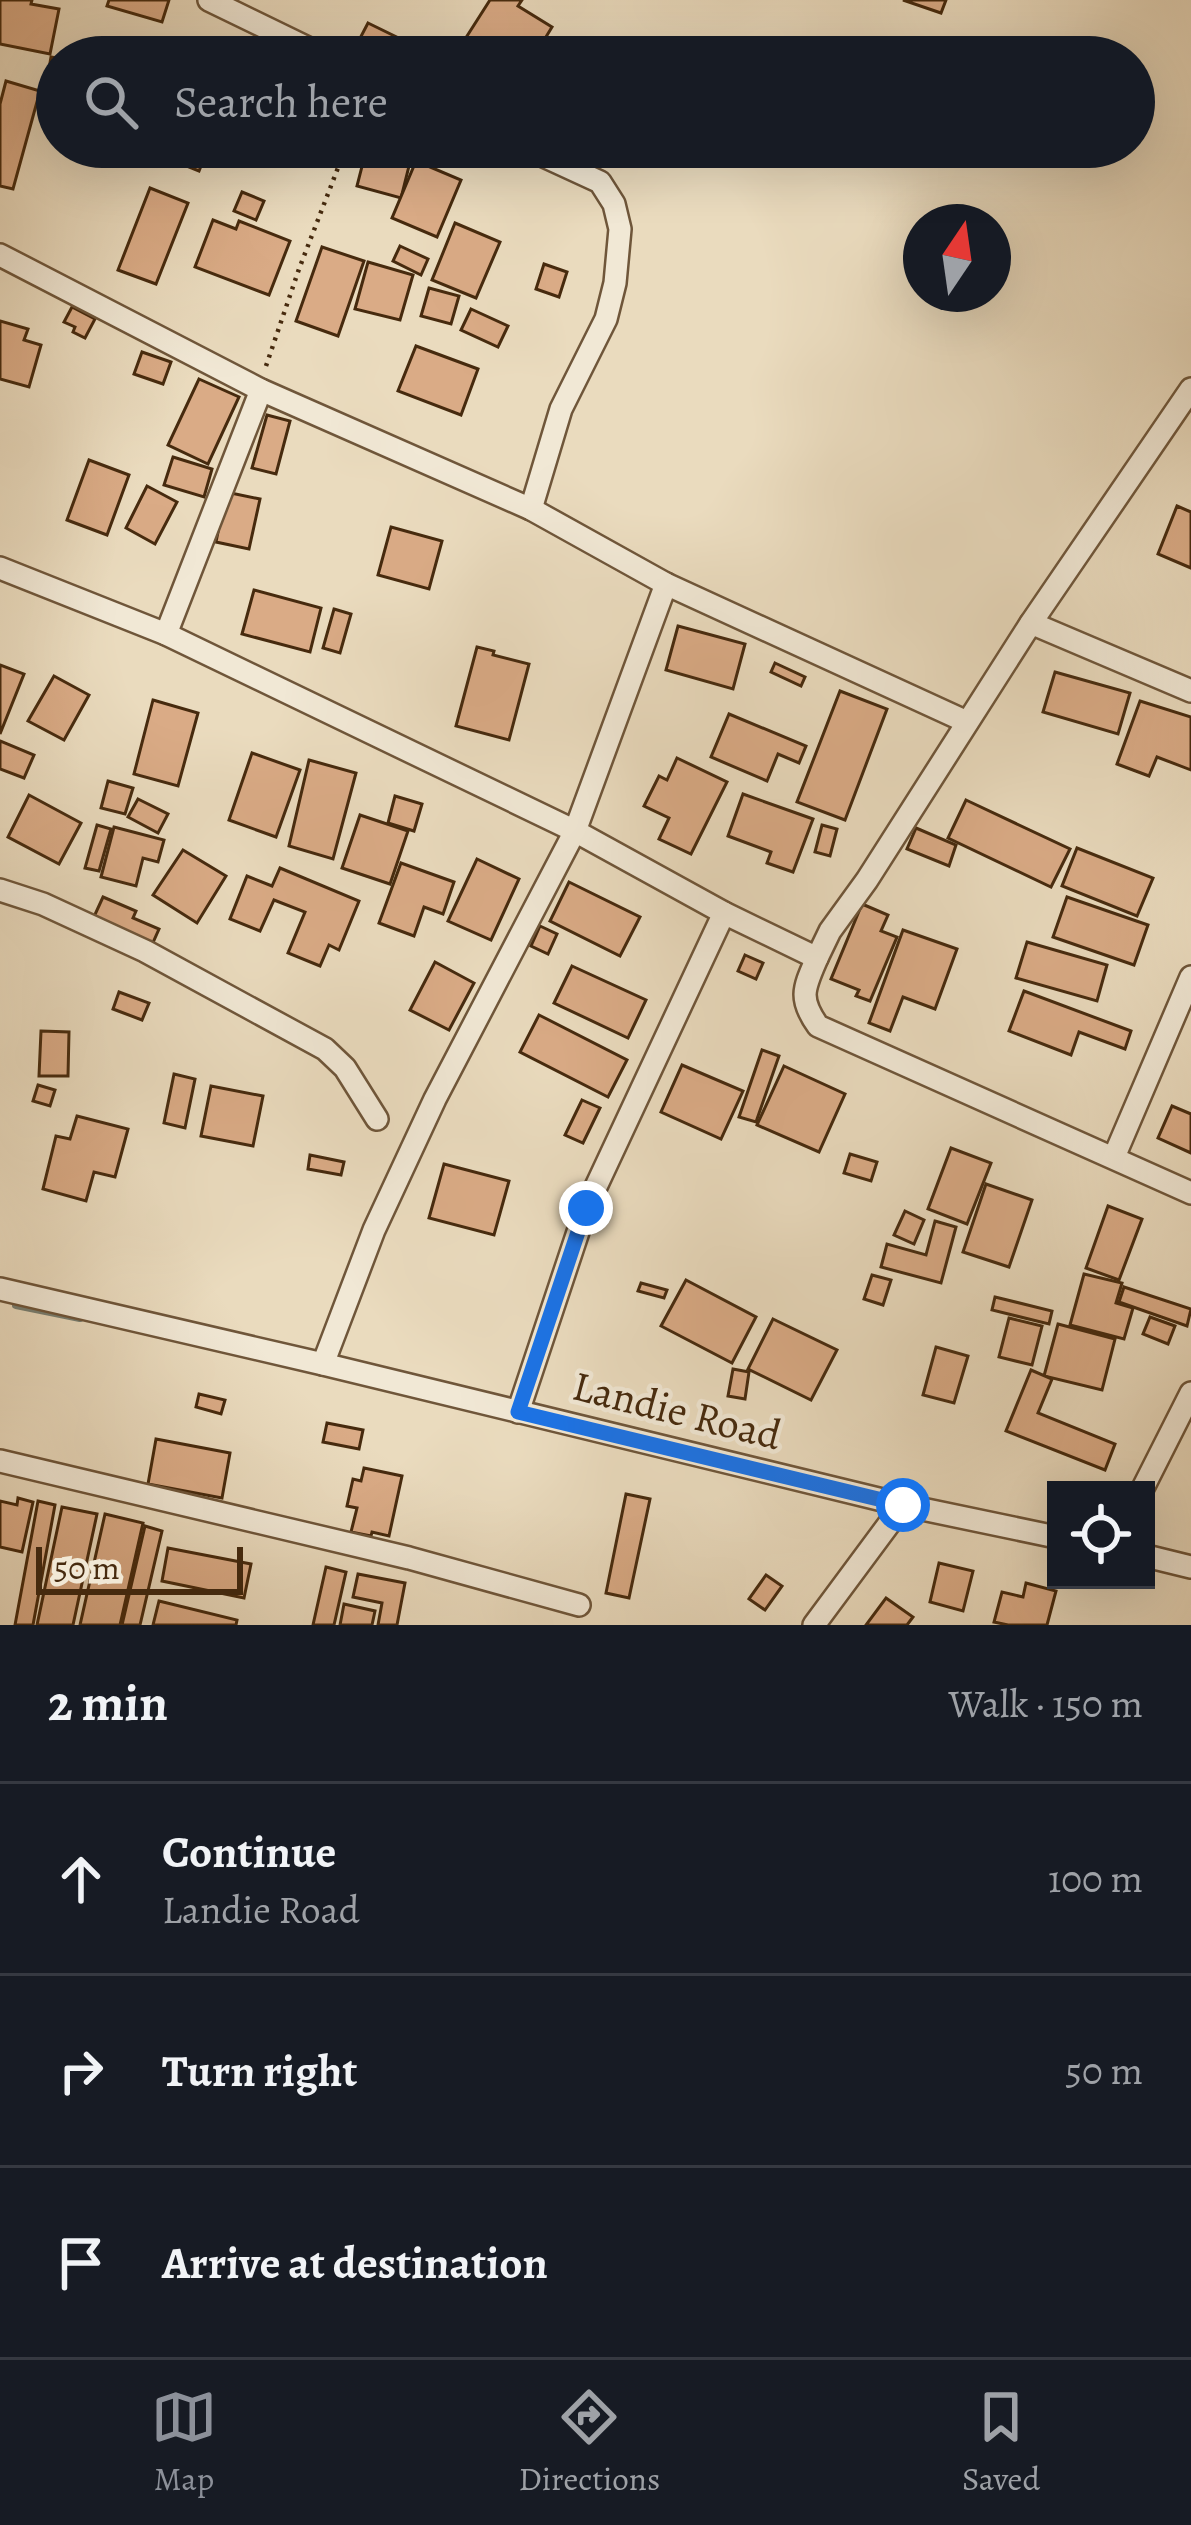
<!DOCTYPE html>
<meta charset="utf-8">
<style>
body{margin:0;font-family:Alegreya,serif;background:#20242c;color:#f1f3f6}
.controls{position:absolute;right:36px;bottom:36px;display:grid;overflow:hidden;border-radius:0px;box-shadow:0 12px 48px #0002}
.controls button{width:108px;height:108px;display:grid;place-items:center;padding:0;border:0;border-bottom:3px solid #363941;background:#171b24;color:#f1f3f6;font:60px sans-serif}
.compass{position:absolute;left:903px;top:204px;width:108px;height:108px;border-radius:50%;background:#171b24;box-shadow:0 12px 48px #0002;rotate:13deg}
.scale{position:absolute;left:36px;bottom:30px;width:207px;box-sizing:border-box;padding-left:12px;border:6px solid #462a0e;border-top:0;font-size:33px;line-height:42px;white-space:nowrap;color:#462a0e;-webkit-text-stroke:9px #f1e8d5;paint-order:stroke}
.stop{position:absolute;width:36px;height:36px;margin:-27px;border:9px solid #1a73e8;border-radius:50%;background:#fff}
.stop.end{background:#1a73e8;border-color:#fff;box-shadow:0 3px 12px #0008}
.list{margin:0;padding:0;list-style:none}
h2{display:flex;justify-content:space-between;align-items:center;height:156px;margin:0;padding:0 48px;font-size:51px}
h2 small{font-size:39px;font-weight:400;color:#9ea1a6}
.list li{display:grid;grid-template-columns:78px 1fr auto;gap:36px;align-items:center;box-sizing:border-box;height:192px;padding:0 48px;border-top:3px solid #363941}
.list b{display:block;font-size:45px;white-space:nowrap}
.list p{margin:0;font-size:39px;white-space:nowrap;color:#9ea1a6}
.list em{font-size:39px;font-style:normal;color:#9ea1a6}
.icon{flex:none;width:66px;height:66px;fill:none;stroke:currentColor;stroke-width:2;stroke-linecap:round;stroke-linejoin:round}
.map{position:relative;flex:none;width:1191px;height:1625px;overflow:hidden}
.search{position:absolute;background:#171b24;box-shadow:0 12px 48px #0002;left:36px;right:36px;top:36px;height:132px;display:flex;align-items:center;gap:30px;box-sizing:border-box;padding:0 42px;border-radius:66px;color:#9ea1a6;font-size:45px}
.sheet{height:732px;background:#171b24}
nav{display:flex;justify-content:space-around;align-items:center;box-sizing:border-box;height:168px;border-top:3px solid #363941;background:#171b24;font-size:33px;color:#9ea1a6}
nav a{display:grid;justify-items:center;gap:6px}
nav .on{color:#8c9099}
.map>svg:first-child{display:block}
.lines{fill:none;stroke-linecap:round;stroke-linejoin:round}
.stream{stroke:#788074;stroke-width:8}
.building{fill:#daab86;stroke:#462a0e;stroke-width:3}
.street-casing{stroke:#6f563a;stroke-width:26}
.path{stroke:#462a0e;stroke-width:4.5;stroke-dasharray:3 6;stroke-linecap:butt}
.street{stroke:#f1e8d5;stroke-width:21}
.route{stroke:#1a73e8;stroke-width:15}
.labels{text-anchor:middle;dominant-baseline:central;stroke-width:9;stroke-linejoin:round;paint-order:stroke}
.street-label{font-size:42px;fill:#462a0e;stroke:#f1e8d5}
</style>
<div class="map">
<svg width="1191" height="1625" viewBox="0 0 1191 1625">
<rect width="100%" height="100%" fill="#eadbbe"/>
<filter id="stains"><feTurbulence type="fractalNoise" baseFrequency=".00167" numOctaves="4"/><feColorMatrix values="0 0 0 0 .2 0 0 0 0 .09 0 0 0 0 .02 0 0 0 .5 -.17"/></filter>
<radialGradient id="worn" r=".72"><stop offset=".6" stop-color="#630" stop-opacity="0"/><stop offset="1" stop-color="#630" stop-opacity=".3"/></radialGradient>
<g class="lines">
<path class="stream" d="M16 1305 80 1318"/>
</g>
<g class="building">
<path d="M0 0H32L31 4 59 9 50 54 0 44Z"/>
<path d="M109 0H169L162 22 107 6Z"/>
<path d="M490 0H522L518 6 552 27 535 55 513 42 503 57H475L460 47Z"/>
<path d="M903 0H946L941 13Z"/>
<path d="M368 23 423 50 419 57H384L357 44Z"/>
<path d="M51 57 57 58V101L44 98Z"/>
<path d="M6 81 40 91 13 189 0 186V104Z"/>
<path d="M180 147 205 156 199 171 174 161Z"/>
<path d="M367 147H401L398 159 410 162 401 198 357 186Z"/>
<path d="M416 161 461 180 437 237 392 218Z"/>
<path d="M150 188 188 203 156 284 118 270Z"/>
<path d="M242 192 264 201 256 220 234 211Z"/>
<path d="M213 220 236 229 239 221 290 241 269 295 195 267Z"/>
<path d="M455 223 500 242 476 298 432 280Z"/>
<path d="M400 246 428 259 421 275 393 261Z"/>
<path d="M322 247 364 261 338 336 296 321Z"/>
<path d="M368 262 413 275 400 320 355 309Z"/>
<path d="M544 264 567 272 559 297 536 289Z"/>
<path d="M429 288 459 296 451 324 421 316Z"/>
<path d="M72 307 95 319 85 338 73 332 75 327 64 322Z"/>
<path d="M471 309 508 326 498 347 461 330Z"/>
<path d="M0 321 28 329 24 340 41 345 29 387 0 379Z"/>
<path d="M416 346 478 369 461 415 398 391Z"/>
<path d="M142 352 171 362 163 384 134 374Z"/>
<path d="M199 379 239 397 208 464 168 445Z"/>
<path d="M267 415 290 421 276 474 252 468Z"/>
<path d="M173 457 212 469 204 497 164 485Z"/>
<path d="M89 460 129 475 107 535 67 520Z"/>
<path d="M147 486 177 502 155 544 126 528Z"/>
<path d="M226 492 260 499 249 549 216 542Z"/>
<path d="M1177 506 1191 512V568L1158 554Z"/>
<path d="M391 527 442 541 429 589 378 575Z"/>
<path d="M254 590 321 608 310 652 242 634Z"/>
<path d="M334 609 351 614 340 653 323 648Z"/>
<path d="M678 626 745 644 733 689 666 670Z"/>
<path d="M477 647 494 651 493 655 529 664 509 740 456 726Z"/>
<path d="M775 663 805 677 801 686 771 672Z"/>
<path d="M0 665 24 674 0 734Z"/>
<path d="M1055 672 1130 693 1118 734 1043 712Z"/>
<path d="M54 676 89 695 64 740 28 721Z"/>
<path d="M840 691 887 709 845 820 797 802Z"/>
<path d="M153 700 198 713 178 786 134 774Z"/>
<path d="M1140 701 1191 717V770L1157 757 1149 776 1117 764Z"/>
<path d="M729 714 806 746 799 763 778 754 767 781 711 757Z"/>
<path d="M0 741 34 755 24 778 0 769Z"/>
<path d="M252 753 300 770 276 837 229 820Z"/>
<path d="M677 758 727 782 691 854 659 839 669 818 644 806 659 776 667 780Z"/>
<path d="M309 760 356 773 333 859 289 846Z"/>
<path d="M108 781 133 788 125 814 101 808Z"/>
<path d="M743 794 813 819 793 872 767 863 771 852 728 836Z"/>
<path d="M29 795 81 823 59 864 8 837Z"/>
<path d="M395 796 422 804 414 831 388 823Z"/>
<path d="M138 799 168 814 158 833 128 817Z"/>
<path d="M966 800 1070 849 1051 887 948 838Z"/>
<path d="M360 815 408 831 390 884 342 868Z"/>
<path d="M97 825 111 829 99 871 85 868Z"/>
<path d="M822 825 837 829 830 856 815 852Z"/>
<path d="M114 827 164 840 158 862 143 858 136 886 101 877Z"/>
<path d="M916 828 956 845 949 866 907 849Z"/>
<path d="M1077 848 1153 878 1137 916 1062 886Z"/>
<path d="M183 850 226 876 197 923 153 895Z"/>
<path d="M477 859 519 879 491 940 448 921Z"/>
<path d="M401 863 454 882 443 914 424 907 414 936 379 923Z"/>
<path d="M280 868 359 901 339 950 329 945 320 966 288 953 305 912 274 900 260 931 230 919 247 876 272 886Z"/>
<path d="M569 882 640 917 620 956 550 921Z"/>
<path d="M103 897 136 911 133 918 159 929 151 947 92 921Z"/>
<path d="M1067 897 1148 925 1134 965 1053 937Z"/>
<path d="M862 904 888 915 881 931 897 937 870 1001 856 996 859 990 831 979Z"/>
<path d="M540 926 557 934 548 954 531 946Z"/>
<path d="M903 930 957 949 935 1009 903 997 890 1031 869 1023Z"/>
<path d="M1027 942 1107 965 1097 1001 1016 978Z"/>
<path d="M745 955 763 963 756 979 738 971Z"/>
<path d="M435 962 474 983 449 1030 410 1010Z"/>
<path d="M572 966 646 1000 628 1038 554 1003Z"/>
<path d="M1024 991 1131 1031 1125 1049 1079 1032 1071 1055 1009 1031Z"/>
<path d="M119 992 149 1003 142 1020 113 1009Z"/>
<path d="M539 1015 627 1060 608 1097 520 1052Z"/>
<path d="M41 1031 69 1032 68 1076H39Z"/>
<path d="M762 1050 779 1056 756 1122 739 1117Z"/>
<path d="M682 1065 743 1091 721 1139 661 1112Z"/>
<path d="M784 1066 845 1094 819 1152 757 1125Z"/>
<path d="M174 1074 195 1079 185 1128 164 1123Z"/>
<path d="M38 1085 55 1090 50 1106 33 1101Z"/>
<path d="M211 1086 263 1096 253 1146 201 1136Z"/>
<path d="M582 1100 600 1108 583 1143 565 1135Z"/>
<path d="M1172 1106 1191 1114V1153L1158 1138Z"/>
<path d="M77 1116 128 1129 115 1177 94 1172 86 1201 43 1189 56 1136 70 1139Z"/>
<path d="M951 1148 991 1163 967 1224 928 1209Z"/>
<path d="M850 1154 877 1162 871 1181 844 1173Z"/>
<path d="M310 1155 344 1162 341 1175 308 1169Z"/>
<path d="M444 1164 509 1181 494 1235 429 1218Z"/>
<path d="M986 1184 1032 1200 1009 1267 963 1252Z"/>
<path d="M1108 1206 1142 1219 1119 1280 1086 1268Z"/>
<path d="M905 1211 924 1220 914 1244 894 1235Z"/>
<path d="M935 1221 956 1227 941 1283 881 1267 887 1244 926 1255Z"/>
<path d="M1084 1274 1122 1283 1116 1303 1133 1308 1124 1339 1070 1325Z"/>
<path d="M872 1275 891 1280 883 1305 864 1299Z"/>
<path d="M686 1280 756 1317 732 1363 661 1326Z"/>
<path d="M641 1283 667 1290 664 1298 638 1291Z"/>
<path d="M1124 1287 1191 1309 1187 1326 1119 1302Z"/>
<path d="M995 1297 1052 1311 1049 1324 992 1310Z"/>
<path d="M1150 1317 1175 1326 1168 1344 1143 1334Z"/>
<path d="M1009 1318 1042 1326 1032 1365 999 1357Z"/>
<path d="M773 1319 837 1350 811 1400 748 1369Z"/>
<path d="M1058 1324 1115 1339 1102 1390 1044 1376Z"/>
<path d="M936 1347 968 1356 954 1403 923 1395Z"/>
<path d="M733 1369 749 1372 745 1399 728 1396Z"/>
<path d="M1031 1370 1052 1379 1038 1413 1115 1444 1105 1470 1006 1431Z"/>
<path d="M199 1394 225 1400 221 1414 196 1407Z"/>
<path d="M327 1423 363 1430 359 1449 323 1442Z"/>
<path d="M156 1439 230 1453 222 1498 148 1484Z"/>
<path d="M364 1468 402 1476 389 1536 372 1532 371 1536 351 1532 357 1508 347 1506 353 1479 361 1481Z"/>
<path d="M626 1494 650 1499 629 1598 606 1593Z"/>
<path d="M18 1498 33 1502 22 1552 0 1547V1501L17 1505Z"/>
<path d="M38 1501 55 1505 33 1625H15Z"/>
<path d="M62 1507 97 1514 73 1625H37Z"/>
<path d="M105 1514 143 1523 120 1625H80Z"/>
<path d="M145 1526 162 1531 140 1625H122Z"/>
<path d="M168 1548 251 1564 244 1598 162 1581Z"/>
<path d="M939 1563 973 1571 963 1611 930 1602Z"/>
<path d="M326 1567 346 1572 334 1625H313Z"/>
<path d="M358 1574 405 1583 397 1625H378L382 1603 353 1597Z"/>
<path d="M766 1575 782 1586 765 1610 749 1599Z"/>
<path d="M1026 1583 1056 1591 1047 1625H1008L994 1622 1002 1592 1023 1597Z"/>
<path d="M886 1598 913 1617 907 1625H866Z"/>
<path d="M159 1601 237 1620 236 1625H153Z"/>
<path d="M344 1604 375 1611 372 1625H340Z"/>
</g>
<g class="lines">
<defs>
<g id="street">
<path d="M209 0 326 57"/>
<path d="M524 147 600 182 614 204 620 229 615 283 606 319 561 409 531 509"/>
<path d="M0 255 261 390 531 509 666 584 967 722"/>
<path d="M0 568 166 634 575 831 724 913 817 958 830 931 867 880 1031 623 1191 389"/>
<path d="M1031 623 1191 691"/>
<path d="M166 634 261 390"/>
<path d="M0 890 43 904 145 951 325 1049 345 1068 377 1119"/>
<path d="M817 958C804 988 798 998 818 1026L1191 1193"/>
<path d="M1114 1157 1191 977"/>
<path d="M0 1289 323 1364 903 1505 1056 1537"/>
<path d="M323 1364 374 1230 435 1099 575 831 666 584"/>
<path d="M518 1412 586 1208 724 913"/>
<path d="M0 1461 409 1558 579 1605"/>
<path d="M1142 1490 1191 1393"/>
<path d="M1146 1556 1191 1567"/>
<path d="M814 1625 903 1505"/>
</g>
</defs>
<use href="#street" class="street-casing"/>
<path class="path" d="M266 366 299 269 346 147"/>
<use href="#street" class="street"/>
</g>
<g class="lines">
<path class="route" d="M586 1208 518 1412 903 1505"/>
</g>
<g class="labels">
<g class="street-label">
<text transform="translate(677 1410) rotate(14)">Landie Road</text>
</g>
</g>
<rect width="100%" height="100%" filter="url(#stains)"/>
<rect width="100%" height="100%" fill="url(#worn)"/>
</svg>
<div class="controls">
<button><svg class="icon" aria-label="locate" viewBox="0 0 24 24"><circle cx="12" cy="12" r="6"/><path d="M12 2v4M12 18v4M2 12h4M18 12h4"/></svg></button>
</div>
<svg class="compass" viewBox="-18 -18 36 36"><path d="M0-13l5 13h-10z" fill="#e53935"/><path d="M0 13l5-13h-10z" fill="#9ea1a6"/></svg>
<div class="scale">50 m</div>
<div class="stop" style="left:903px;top:1505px"></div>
<div class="stop end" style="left:586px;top:1208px"></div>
<div class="search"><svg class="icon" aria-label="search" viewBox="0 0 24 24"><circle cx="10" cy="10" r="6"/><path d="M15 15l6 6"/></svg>Search here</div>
</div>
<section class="sheet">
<h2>2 min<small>Walk · 150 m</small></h2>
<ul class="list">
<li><svg class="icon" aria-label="ahead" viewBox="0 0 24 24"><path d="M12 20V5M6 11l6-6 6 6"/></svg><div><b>Continue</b><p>Landie Road</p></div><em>100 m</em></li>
<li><svg class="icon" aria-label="right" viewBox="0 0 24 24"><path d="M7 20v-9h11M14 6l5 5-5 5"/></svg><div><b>Turn right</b></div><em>50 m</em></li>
<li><svg class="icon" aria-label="arrive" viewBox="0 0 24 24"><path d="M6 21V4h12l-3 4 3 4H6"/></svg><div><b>Arrive at destination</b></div></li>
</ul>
</section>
<nav>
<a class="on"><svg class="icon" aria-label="map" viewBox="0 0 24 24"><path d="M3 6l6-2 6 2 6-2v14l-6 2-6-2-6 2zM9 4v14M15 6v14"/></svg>Map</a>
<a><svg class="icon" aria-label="directions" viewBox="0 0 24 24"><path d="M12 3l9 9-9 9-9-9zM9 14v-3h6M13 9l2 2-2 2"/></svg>Directions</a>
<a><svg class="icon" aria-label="saved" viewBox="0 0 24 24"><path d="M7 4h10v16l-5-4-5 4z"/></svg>Saved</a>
</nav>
